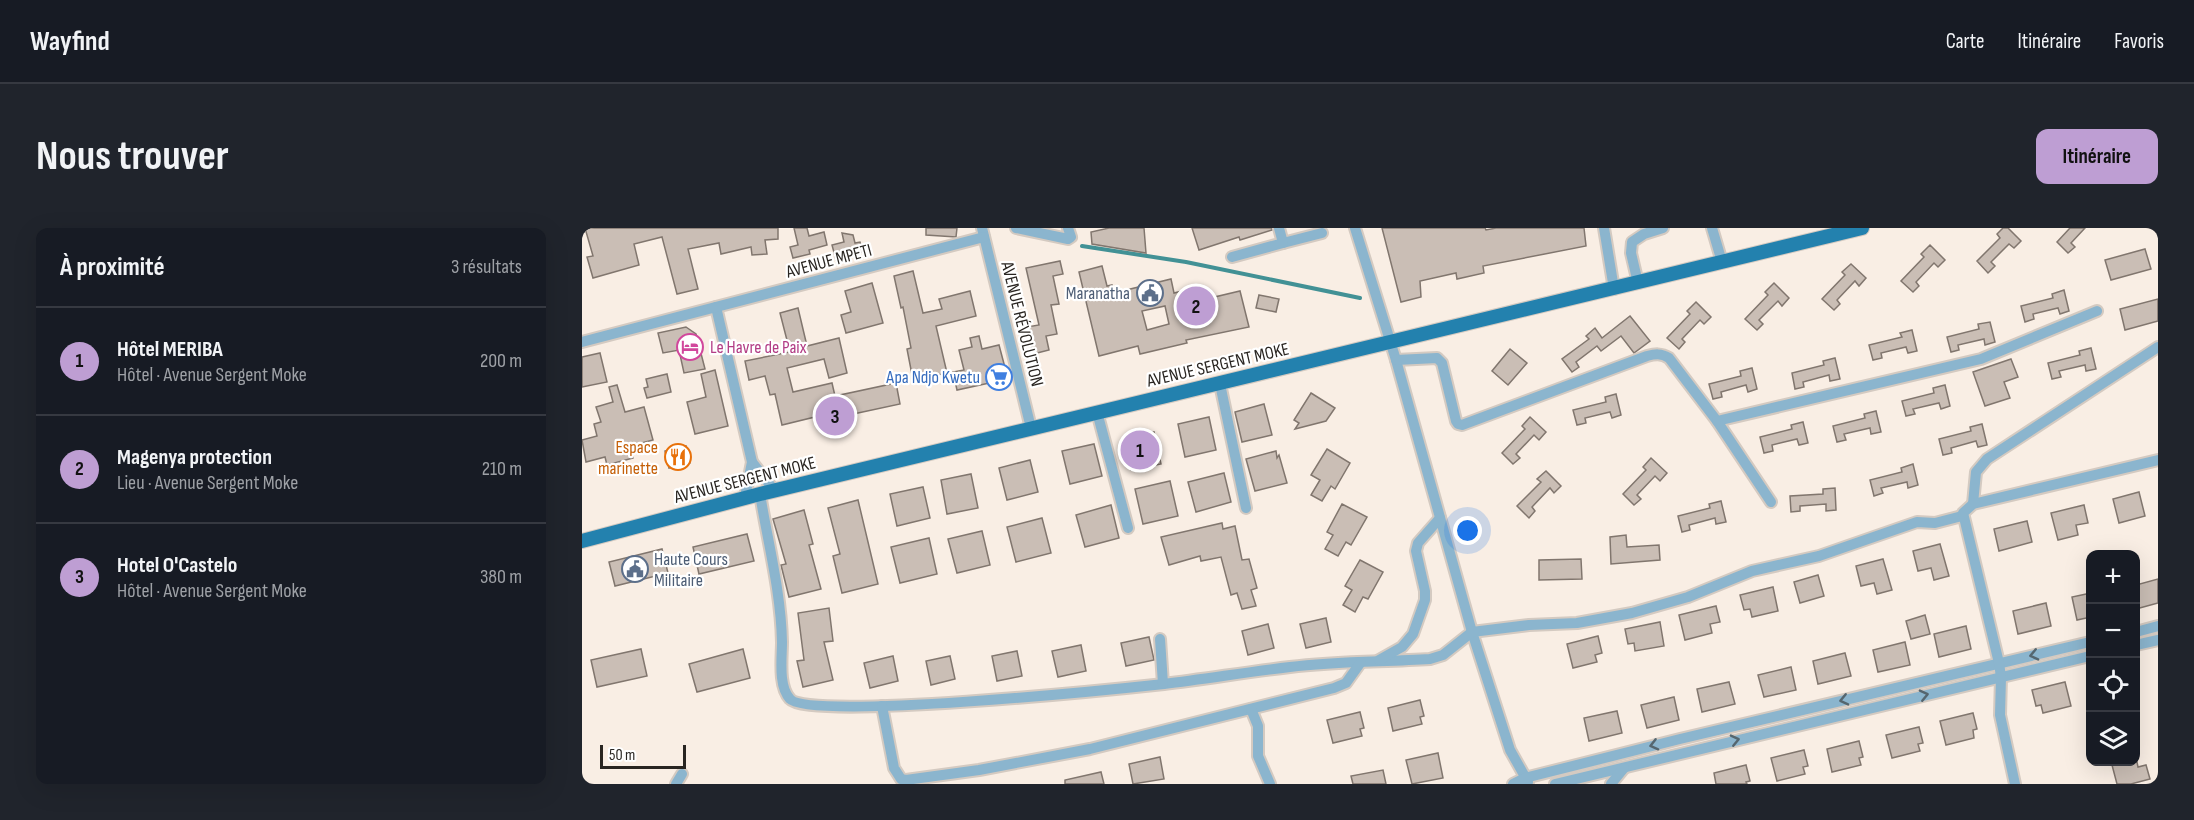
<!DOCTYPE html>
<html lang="fr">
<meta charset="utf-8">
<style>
body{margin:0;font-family:"Sofia Sans Condensed",sans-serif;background:#20242c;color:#f1f3f6}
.controls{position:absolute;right:18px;bottom:18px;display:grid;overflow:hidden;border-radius:12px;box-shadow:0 6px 24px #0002}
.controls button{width:54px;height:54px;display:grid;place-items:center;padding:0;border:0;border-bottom:2px solid #363941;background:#171b24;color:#f1f3f6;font:30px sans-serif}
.scale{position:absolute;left:18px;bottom:15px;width:86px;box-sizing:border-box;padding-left:6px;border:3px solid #292521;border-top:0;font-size:16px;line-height:21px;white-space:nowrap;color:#292521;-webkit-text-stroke:4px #fff;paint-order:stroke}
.you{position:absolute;left:886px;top:303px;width:21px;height:21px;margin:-15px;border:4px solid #fff;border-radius:50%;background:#1a73e8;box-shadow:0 0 0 9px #1a73e833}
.badge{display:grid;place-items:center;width:39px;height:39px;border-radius:50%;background:#be9ed3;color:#111;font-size:20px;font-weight:700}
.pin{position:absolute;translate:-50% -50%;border:3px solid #fff;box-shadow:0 2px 6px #0006}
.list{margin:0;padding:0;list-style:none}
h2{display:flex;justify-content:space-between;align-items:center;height:78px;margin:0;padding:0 24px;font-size:26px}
h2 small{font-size:20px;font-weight:400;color:#9ea1a6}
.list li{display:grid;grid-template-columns:39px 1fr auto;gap:18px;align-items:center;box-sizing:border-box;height:108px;padding:0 24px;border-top:2px solid #363941}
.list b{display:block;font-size:22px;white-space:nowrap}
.list p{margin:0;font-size:20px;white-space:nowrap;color:#9ea1a6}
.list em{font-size:20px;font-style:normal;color:#9ea1a6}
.icon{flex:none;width:33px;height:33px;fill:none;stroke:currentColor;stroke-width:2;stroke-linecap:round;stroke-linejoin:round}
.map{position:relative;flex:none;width:1576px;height:556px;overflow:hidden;border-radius:12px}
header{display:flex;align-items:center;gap:36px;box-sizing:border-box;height:84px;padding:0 30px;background:#171b24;border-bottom:2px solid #363941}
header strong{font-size:28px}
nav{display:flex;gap:33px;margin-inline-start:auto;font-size:21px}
.intro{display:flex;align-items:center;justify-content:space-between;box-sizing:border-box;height:144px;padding:0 36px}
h1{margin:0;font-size:42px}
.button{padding:15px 27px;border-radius:12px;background:#be9ed3;color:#111;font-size:21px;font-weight:700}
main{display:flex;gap:36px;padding:0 36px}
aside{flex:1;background:#171b24;border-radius:12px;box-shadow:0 6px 24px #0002}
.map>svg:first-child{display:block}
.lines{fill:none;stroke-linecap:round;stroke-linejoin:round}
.stream{stroke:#429195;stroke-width:4}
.building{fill:#cabeb5;stroke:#81766e;stroke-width:1.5;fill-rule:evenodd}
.minor-casing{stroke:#d4cac1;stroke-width:14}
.major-casing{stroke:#d4cac1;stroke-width:16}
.minor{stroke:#8bb5ce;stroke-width:10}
.major{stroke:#2381ae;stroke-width:14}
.oneway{stroke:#55666f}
.labels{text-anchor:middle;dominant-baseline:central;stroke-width:4.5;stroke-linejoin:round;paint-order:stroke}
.street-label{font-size:18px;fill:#292521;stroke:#fff}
.service-label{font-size:18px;fill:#4e5e75;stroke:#fff;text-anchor:end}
.hotel-label{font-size:18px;fill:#b23c85;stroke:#fff;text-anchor:start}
.shop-label{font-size:18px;fill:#366cbe;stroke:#fff;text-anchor:end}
.food-label{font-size:18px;fill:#c56008;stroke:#fff;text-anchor:end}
</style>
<header>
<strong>Wayfind</strong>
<nav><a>Carte</a><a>Itinéraire</a><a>Favoris</a></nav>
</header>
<div class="intro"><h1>Nous trouver</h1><a class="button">Itinéraire</a></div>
<main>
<aside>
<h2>À proximité<small>3 résultats</small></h2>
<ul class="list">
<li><span class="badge">1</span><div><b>Hôtel MERIBA</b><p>Hôtel · Avenue Sergent Moke</p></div><em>200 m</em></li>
<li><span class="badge">2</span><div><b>Magenya protection</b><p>Lieu · Avenue Sergent Moke</p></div><em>210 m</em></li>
<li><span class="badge">3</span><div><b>Hotel O'Castelo</b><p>Hôtel · Avenue Sergent Moke</p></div><em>380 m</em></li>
</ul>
</aside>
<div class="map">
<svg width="1576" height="556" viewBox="0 0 1576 556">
<rect width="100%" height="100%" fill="#f9eee4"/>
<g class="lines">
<path class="stream" d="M500 18 604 34 778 70"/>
</g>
<g class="building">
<path d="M3 0H196V11L183 12 185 26 170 27 169 19 139 26 137 15 106 21 116 61 95 66 80 9 52 16 57 37 11 50 5 29 11 28Z"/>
<path d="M212 0H225L227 8 242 4 245 17 227 22 228 26 211 30 208 19 216 17Z"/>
<path d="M344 0H375L374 9 344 7Z"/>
<path d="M527 0H562L564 25 510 16 509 4Z"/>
<path d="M610 0H690V2L658 12 657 9 617 22Z"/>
<path d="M800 0H903L904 2 914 0H1002L1004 18 901 38 902 45 875 51 874 45 838 53 839 69 819 74Z"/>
<path d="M1421 0H1426L1439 13 1432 20 1427 16 1409 34 1413 38 1406 45 1395 33 1418 10 1415 6Z"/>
<path d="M1488 0H1503L1489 15 1493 19 1486 25 1475 14Z"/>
<path d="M260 5 271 7 273 15 278 14 281 24 254 32 250 17 262 14Z"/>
<path d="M1348 17 1363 32 1356 39 1352 35 1334 54 1337 58 1331 64 1319 53 1342 29 1339 26Z"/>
<path d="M1563 21 1569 41 1529 52 1523 32Z"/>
<path d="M478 33 481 46 471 48 477 76 469 77 475 106 464 108 467 122 451 126 445 99 457 97 444 40Z"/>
<path d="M1269 36 1284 50 1277 58 1273 53 1255 72 1258 76 1252 82 1240 71 1263 47 1260 44Z"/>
<path d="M520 38 525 58 530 57 532 65 589 51 592 65 621 58 624 71 658 63 667 99 604 112 605 115 558 126 556 118 517 128 497 44ZM583 78 587 96 565 102 560 83Z"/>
<path d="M331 43 341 85 360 81 357 71 388 63 394 88 354 98 365 145 331 152 325 121 329 120 321 79 319 80 312 48Z"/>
<path d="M290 55 301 95 264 105 259 87 269 84 263 63Z"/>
<path d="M1192 55 1207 70 1200 78 1196 73 1177 92 1181 96 1175 102 1163 91 1186 67 1183 64Z"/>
<path d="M1482 62 1487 83 1478 86 1476 80 1451 86 1452 91 1443 94 1439 78 1471 70 1470 66Z"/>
<path d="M677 67 697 71 694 84 674 80Z"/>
<path d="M1576 71V93L1543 102 1538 81Z"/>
<path d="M1114 74 1129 89 1122 96 1118 92 1100 111 1103 114 1097 121 1085 110 1108 86 1105 83Z"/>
<path d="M216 80 225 118 257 110 265 145 247 150 242 131 205 140 211 164 250 155 253 168 314 155 318 176 234 194 233 189 200 197 193 166 188 167 183 148 167 152 163 133 208 124 198 85Z"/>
<path d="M1048 88 1068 113 1052 125 1039 108 1019 123 1015 118 994 134 997 139 990 144 980 131 1007 111 1004 108 1013 100 1020 110Z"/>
<path d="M1408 94 1413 114 1403 117 1402 111 1376 117 1377 122 1369 124 1365 109 1397 101 1396 96Z"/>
<path d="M104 99 114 106 123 141 102 145 97 122 81 125 76 105Z"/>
<path d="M1330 102 1335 123 1326 125 1324 119 1299 125 1300 130 1291 132 1287 117 1320 109 1318 105Z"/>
<path d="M397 108 400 121 417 117 426 151 375 162 371 144 382 142 377 122 390 119 388 110Z"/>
<path d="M1509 120 1514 141 1504 143 1503 137 1477 143 1479 149 1470 151 1466 135 1498 127 1497 123Z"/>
<path d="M928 121 945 135 926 157 910 143Z"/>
<path d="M18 125 25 154 0 159V129Z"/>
<path d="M1253 130 1258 151 1248 153 1247 147 1221 154 1222 159 1213 161 1210 145 1242 137 1241 133Z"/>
<path d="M1429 131 1436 149 1422 154 1428 170 1403 178 1391 144Z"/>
<path d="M1170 140 1175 161 1166 164 1164 157 1139 164 1140 169 1131 171 1127 156 1159 148 1158 143Z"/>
<path d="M133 142 146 198 113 206 105 174 124 169 119 146Z"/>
<path d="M85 146 89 164 65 170 62 160 66 159 64 151Z"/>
<path d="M35 157 43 184 62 179 71 212 48 218 51 230 25 237 23 229 4 234 0 212 15 208 12 196 19 194 14 179 31 174 27 159Z"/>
<path d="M1363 157 1368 178 1359 181 1357 175 1331 181 1333 186 1324 188 1320 173 1352 165 1351 160Z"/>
<path d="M729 165 753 180 744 193 713 201 717 195 712 192Z"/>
<path d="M1034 166 1039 187 1030 190 1028 184 1003 190 1004 195 995 197 991 182 1024 174 1023 169Z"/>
<path d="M682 176 690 207 660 214 653 184Z"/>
<path d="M1294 183 1299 204 1289 206 1288 200 1262 206 1264 212 1255 214 1251 198 1283 190 1282 186Z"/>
<path d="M627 189 634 222 603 229 596 196Z"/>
<path d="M948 189 964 204 957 212 952 207 934 226 938 230 931 236 920 225 943 201 940 198Z"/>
<path d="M1221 194 1226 215 1217 217 1215 211 1190 217 1191 223 1182 225 1178 209 1210 201 1209 197Z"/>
<path d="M1400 196 1405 217 1396 219 1394 213 1369 220 1370 225 1361 227 1357 211 1389 203 1388 199Z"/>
<path d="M572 204 579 236 549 242 542 211Z"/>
<path d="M512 216 520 248 488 256 480 223Z"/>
<path d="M104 218 108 235 87 240 83 223Z"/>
<path d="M745 221 768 235 753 261 749 258 740 273 729 267 738 252 729 247Z"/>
<path d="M694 223 695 230 697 227 705 255 673 263 664 231Z"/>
<path d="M1069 230 1085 245 1078 253 1073 248 1055 267 1059 271 1052 277 1041 266 1064 242 1061 239Z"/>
<path d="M448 232 456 264 425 272 417 240Z"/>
<path d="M1331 236 1336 257 1326 260 1325 254 1299 260 1301 265 1292 268 1288 252 1320 244 1319 240Z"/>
<path d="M964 243 979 258 972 265 968 260 950 279 953 283 947 290 935 278 959 254 955 251Z"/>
<path d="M642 245 649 274 614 284 606 254Z"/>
<path d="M389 246 396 280 365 286 359 252Z"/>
<path d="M588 253 596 288 561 296 553 261Z"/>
<path d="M341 259 348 290 315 298 308 266Z"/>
<path d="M1253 260 1254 282 1244 283V276L1218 278V283L1209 284 1208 268 1241 266V261Z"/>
<path d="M1557 264 1563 288 1537 295 1531 271Z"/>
<path d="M276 272 296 356 260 365 251 328 258 326 246 280Z"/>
<path d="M1139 273 1144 294 1134 296 1133 290 1107 297 1108 302 1100 304 1096 288 1128 280 1127 276Z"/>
<path d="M760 276 785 289 769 317 764 314 756 328 743 321 751 307 745 304Z"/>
<path d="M529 277 537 310 503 319 494 287Z"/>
<path d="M1502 277 1506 295 1494 297 1496 307 1476 312 1469 285Z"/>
<path d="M222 282 231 316 227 317 239 361 207 369 199 337 204 336 191 291Z"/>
<path d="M460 290 469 325 434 334 425 299Z"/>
<path d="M1445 293 1450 314 1417 323 1412 301Z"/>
<path d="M640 295 641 301 653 298 660 332 667 331 675 360 669 362 674 378 660 381 655 365 649 367 639 329 619 333 618 328 587 337 579 309Z"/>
<path d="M400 303 408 337 375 345 366 311Z"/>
<path d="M165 306 172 333 117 346 111 319Z"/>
<path d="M1044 307 1045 319 1077 317 1078 332 1029 336 1028 309Z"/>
<path d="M347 310 355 346 318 355 309 319Z"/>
<path d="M1358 316 1367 348 1352 352 1349 340 1336 343 1331 323Z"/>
<path d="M80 321 86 345 33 358 27 334Z"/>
<path d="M999 331 1000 351 957 352V332Z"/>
<path d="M1301 331 1310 362 1295 366 1292 355 1279 358 1274 338Z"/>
<path d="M778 332 801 344 786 371 781 369 773 384 761 377 770 362 763 358Z"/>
<path d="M1236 347 1242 368 1218 375 1212 354Z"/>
<path d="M1576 351V375L1554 381V357Z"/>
<path d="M1191 359 1196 383 1170 389 1168 381 1162 382 1158 367Z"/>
<path d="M1509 365V389L1495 392 1490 369Z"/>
<path d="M1464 375 1469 398 1436 406 1431 383Z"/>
<path d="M1134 378 1138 394 1128 396 1130 405 1103 412 1097 387Z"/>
<path d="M247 380 251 413 242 414 251 452 221 459 215 433 222 432 216 385Z"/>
<path d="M1343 387 1348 406 1329 411 1324 393Z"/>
<path d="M744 390 749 414 724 420 718 396Z"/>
<path d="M1078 394 1082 418 1053 423 1052 415 1046 416 1043 401Z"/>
<path d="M686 396 692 420 666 427 660 403Z"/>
<path d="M1384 398 1389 421 1357 429 1352 406Z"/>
<path d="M1016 408 1020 425 1013 427 1015 434 991 440 985 416Z"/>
<path d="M567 409 572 432 544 438 539 415Z"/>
<path d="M1323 414 1328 437 1296 444 1291 422Z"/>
<path d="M499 417 504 443 476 449 470 423Z"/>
<path d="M59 421 65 448 15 459 9 432Z"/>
<path d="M161 421 168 450 115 464 107 436Z"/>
<path d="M435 423 440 448 415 453 410 428Z"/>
<path d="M1263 425 1269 448 1236 456 1231 433Z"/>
<path d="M311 428 316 453 288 460 282 435Z"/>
<path d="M368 428 373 451 349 457 344 433Z"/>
<path d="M1209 439 1214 462 1182 469 1176 447Z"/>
<path d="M1147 454 1153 476 1120 484 1115 461Z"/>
<path d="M1483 454 1489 478 1461 485 1459 477 1454 478 1450 462Z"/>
<path d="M1092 469 1097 492 1065 500 1059 477Z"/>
<path d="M838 472 842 488 838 489 840 496 811 503 806 480Z"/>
<path d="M1035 483 1040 505 1007 513 1002 490Z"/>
<path d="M778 484 782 500 778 501 780 508 751 515 745 492Z"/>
<path d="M1391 485 1395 501 1391 502 1392 510 1364 517 1358 493Z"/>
<path d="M1337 499 1341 515 1336 516 1338 523 1310 530 1304 507Z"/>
<path d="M1277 513 1281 529 1277 530 1279 537 1250 544 1245 521Z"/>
<path d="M1222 522 1226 538 1221 539 1223 546 1195 553 1189 530Z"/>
<path d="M856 525 861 550 830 556 824 532Z"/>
<path d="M578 529 582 551 551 556 547 536Z"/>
<path d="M1544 534H1555L1556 539 1564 537 1568 551 1549 556H1535L1530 537Z"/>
<path d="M1164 537 1168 553 1164 554 1165 556H1134L1132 545Z"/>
<path d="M801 542 804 556H771L769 548Z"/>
<path d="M519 544 522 556H483V552Z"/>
</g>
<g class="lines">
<defs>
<g id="minor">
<path d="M400 0 449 200"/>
<path d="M434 0 486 11 489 9 486 0"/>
<path d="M773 0 814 132 890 404 928 522 946 554"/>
<path d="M1022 0 1032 61"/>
<path d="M1130 0 1140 34"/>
<path d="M701 15 740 5"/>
<path d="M650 29 701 15 697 0"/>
<path d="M1056 55 1049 25 1050 14 1062 6 1081 0"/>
<path d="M134 79 170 234 163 269"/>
<path d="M0 114 402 9"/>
<path d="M814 132 855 130 860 135 874 193 876 196 880 197 1065 128C1073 126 1079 125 1087 130L1135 193 1399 131 1515 83"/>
<path d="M638 156 664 280"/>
<path d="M515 184 546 300"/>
<path d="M1135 193 1189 274"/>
<path d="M170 234 192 262"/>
<path d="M178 266C186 315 199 364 200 414 200 430 196 458 208 471 227 493 536 461 582 456 624 451 665 444 708 439 754 433 801 434 848 431L861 427 890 404 947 397 995 395 1050 385 1106 369 1170 343 1237 328 1335 294 1353 295 1380 288"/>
<path d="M1391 276 1394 244 1405 231 1576 119"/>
<path d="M1554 404 1576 398"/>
<path d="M578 411 581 456"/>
<path d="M1554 417 1576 412"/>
<path d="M797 432 820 419 831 406 843 372V363L834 323 836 315 858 290"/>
<path d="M300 478 312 540 319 551 324 552 397 542 508 521 752 460 764 455 779 434"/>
<path d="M669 481 676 498V528L688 556"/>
<path d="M94 556 100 546"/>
<path d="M931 556 943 550 1098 511 1508 414"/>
<path d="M973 556 1508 428"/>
<path d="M1029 556 1042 540"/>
<path d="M1433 556 1418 487 1419 449 1417 435 1381 285 1391 276 1576 232"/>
</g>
<path id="major" d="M0 313 178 266 1280 0"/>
</defs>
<use href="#minor" class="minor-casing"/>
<use href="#major" class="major-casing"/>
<use href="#minor" class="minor"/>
<use href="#major" class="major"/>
</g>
<defs><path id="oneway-chevron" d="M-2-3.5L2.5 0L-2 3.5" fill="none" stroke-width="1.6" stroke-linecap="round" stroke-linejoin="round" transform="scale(1.5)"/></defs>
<g class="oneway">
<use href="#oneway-chevron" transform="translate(1452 427) rotate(167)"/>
<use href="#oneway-chevron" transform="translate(1342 467) rotate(-13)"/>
<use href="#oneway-chevron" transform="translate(1262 472) rotate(167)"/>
<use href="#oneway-chevron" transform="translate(1153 512) rotate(-13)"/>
<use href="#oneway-chevron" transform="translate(1072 517) rotate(166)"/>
</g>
<defs>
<symbol id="civic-ring" viewBox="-11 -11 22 22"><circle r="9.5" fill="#fff" stroke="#5c6f8a" stroke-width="1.5"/><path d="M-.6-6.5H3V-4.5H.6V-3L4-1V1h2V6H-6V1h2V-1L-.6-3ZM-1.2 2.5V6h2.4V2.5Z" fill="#5c6f8a"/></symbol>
<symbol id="hotel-ring" viewBox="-11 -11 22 22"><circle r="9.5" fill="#fff" stroke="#d1479c" stroke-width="1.5"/><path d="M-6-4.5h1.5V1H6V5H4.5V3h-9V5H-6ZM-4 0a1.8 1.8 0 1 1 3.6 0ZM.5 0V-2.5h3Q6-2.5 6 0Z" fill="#d1479c"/></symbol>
<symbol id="supermarket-ring" viewBox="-11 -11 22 22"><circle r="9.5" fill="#fff" stroke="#3f7fe0" stroke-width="1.5"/><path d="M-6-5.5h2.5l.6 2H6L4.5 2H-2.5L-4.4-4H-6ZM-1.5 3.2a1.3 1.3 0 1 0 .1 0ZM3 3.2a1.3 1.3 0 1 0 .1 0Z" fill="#3f7fe0"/></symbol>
<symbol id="restaurant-ring" viewBox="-11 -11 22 22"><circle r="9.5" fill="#fff" stroke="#e8710a" stroke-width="1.5"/><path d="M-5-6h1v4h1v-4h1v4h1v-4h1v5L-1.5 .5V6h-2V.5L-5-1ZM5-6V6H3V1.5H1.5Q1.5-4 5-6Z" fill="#e8710a"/></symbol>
</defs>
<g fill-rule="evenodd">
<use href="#civic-ring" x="553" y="50" width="30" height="30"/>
<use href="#hotel-ring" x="93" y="104" width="30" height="30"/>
<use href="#supermarket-ring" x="402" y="134" width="30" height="30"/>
<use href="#restaurant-ring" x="81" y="214" width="30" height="30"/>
<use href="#civic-ring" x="38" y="326" width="30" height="30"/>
</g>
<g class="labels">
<g class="street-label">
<text transform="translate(247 33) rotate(-15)">AVENUE MPETI</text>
<text transform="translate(440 96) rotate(76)">AVENUE RÉVOLUTION</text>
<text transform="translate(636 137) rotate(-13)">AVENUE SERGENT MOKE</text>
<text transform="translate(163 252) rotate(-14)">AVENUE SERGENT MOKE</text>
</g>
<g class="service-label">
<text x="548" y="65">Maranatha</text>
<text x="72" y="331" text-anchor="start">Haute Cours<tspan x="72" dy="21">Militaire</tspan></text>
</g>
<g class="hotel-label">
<text x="128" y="119">Le Havre de Paix</text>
</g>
<g class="shop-label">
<text x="398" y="149">Apa Ndjo Kwetu</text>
</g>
<g class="food-label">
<text x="76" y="219">Espace<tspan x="76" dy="21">marinette</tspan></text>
</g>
</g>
</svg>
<div class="controls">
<button>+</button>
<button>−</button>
<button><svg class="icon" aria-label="locate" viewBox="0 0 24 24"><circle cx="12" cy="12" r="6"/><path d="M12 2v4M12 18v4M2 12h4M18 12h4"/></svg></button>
<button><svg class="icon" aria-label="layers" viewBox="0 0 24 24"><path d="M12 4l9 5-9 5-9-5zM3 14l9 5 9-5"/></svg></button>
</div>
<div class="scale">50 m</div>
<div class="you"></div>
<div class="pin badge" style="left:558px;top:222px">1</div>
<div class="pin badge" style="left:614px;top:78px">2</div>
<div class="pin badge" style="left:253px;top:188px">3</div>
</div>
</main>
